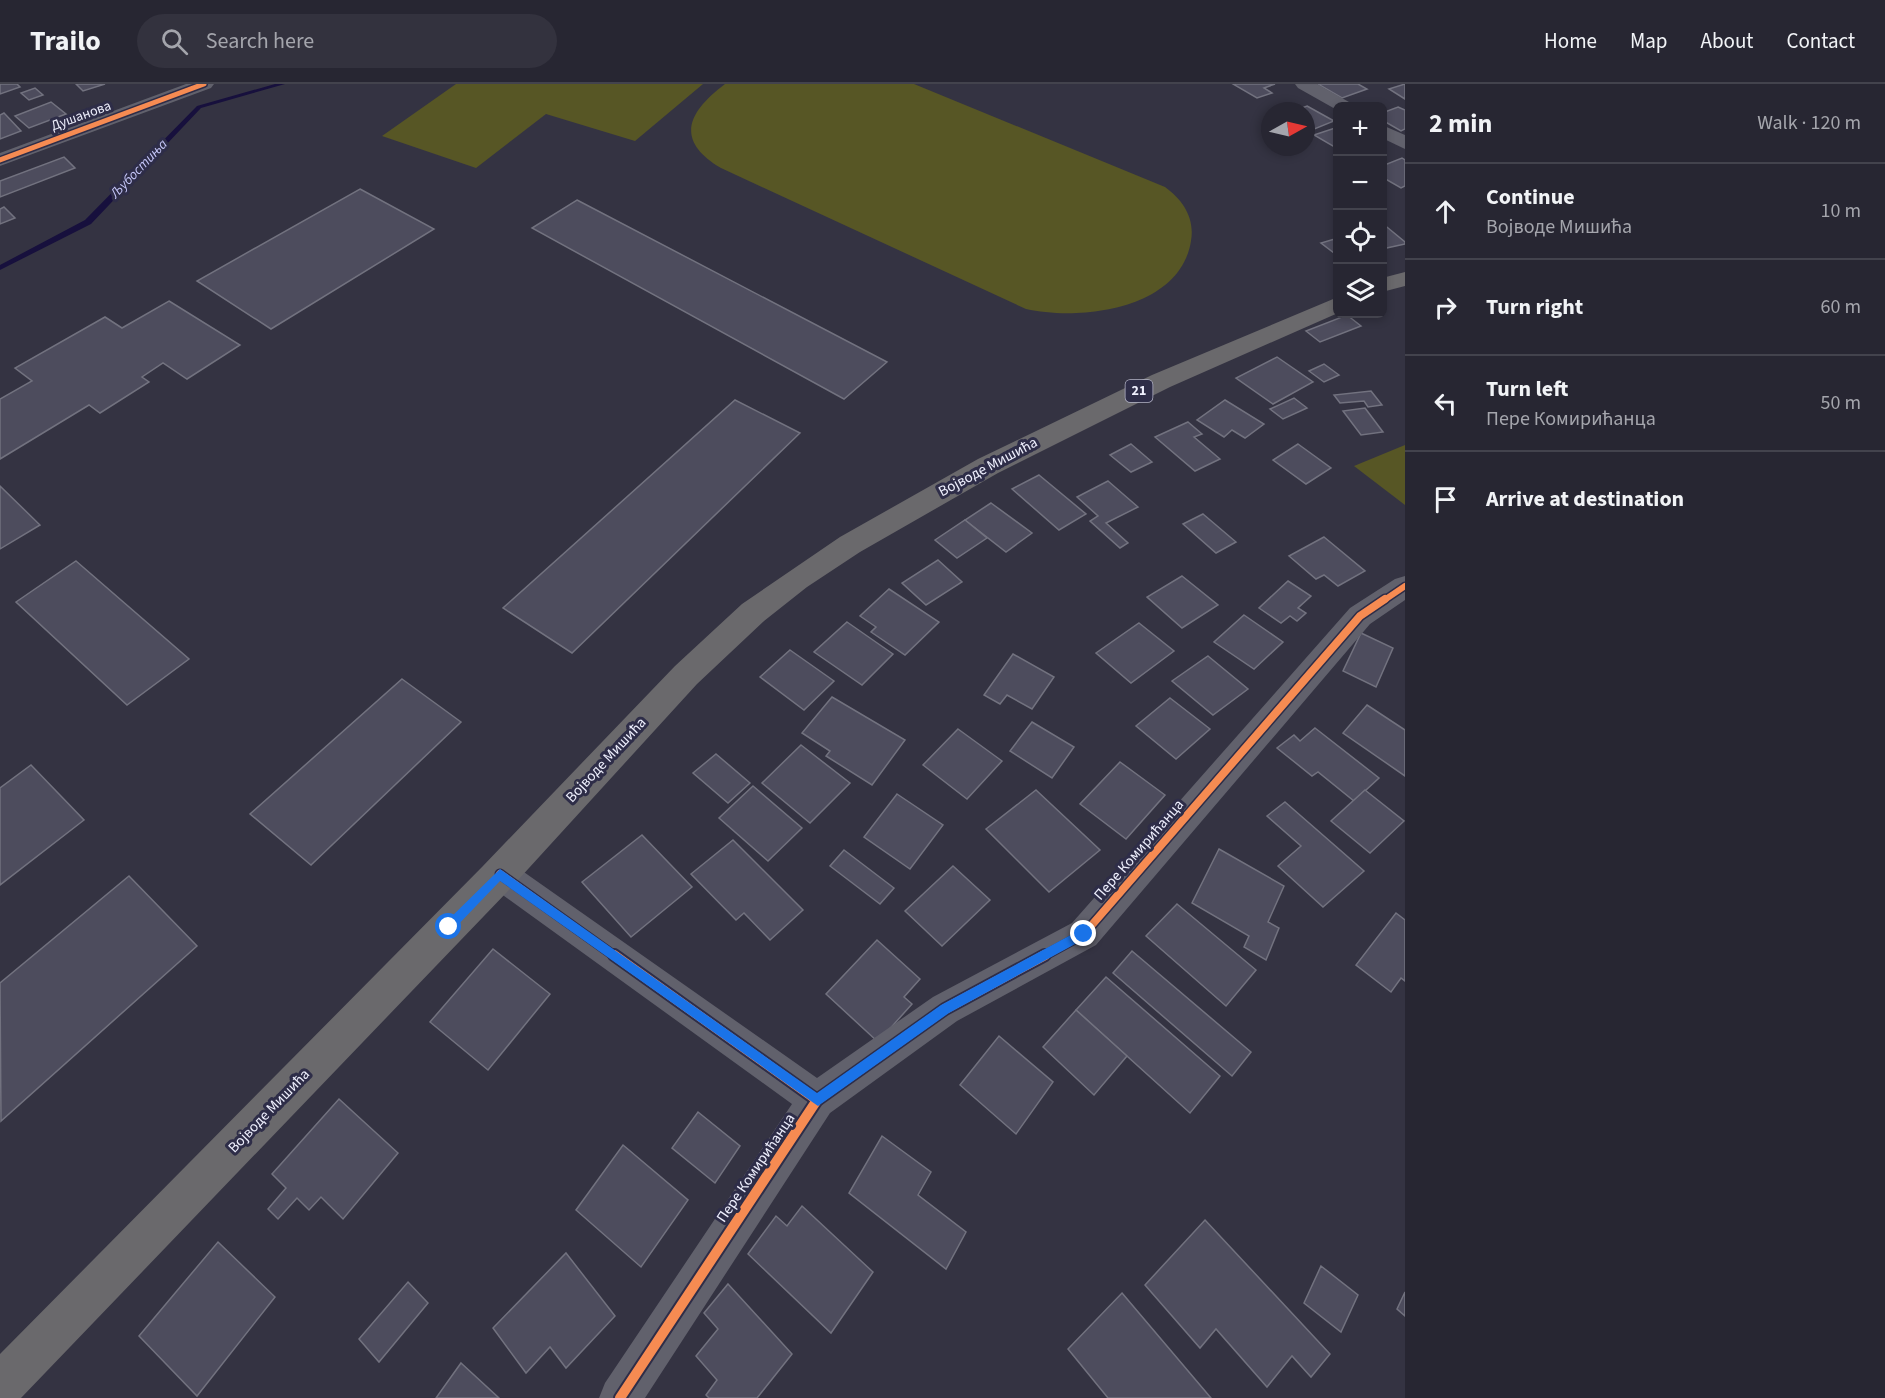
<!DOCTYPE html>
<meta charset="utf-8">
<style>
body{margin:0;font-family:"Source Sans 3",sans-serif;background:#33323e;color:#f1f3f6}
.controls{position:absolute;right:18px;top:18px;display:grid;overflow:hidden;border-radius:9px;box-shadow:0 3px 9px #0003}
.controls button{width:54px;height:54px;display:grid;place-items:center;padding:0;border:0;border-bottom:2px solid #43434d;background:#272632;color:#f1f3f6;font:30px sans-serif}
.compass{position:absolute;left:1261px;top:18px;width:54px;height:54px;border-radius:50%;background:#272632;box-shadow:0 3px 9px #0003;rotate:82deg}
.stop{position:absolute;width:18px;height:18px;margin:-14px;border:4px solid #1a73e8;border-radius:50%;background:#fff}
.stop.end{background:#1a73e8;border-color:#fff;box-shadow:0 2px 6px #0008}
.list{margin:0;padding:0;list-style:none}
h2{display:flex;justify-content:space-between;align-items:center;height:78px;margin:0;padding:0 24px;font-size:26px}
h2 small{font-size:20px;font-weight:400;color:#a4a5ac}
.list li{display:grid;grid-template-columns:39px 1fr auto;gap:18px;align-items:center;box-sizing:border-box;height:96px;padding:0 24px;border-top:2px solid #43434d}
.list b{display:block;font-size:22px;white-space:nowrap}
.list p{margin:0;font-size:20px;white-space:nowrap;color:#a4a5ac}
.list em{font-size:20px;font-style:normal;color:#a4a5ac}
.icon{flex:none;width:33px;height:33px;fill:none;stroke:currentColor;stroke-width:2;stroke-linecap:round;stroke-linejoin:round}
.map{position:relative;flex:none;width:1405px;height:1314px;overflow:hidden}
header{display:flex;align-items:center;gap:36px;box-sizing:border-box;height:84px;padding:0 30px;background:#272632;border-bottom:2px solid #43434d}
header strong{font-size:28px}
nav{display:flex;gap:33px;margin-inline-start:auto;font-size:21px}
.search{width:420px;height:54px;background:#33323e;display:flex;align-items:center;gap:15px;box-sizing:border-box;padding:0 21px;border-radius:33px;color:#a4a5ac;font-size:22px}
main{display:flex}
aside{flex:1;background:#272632}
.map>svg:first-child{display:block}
.green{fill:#575625}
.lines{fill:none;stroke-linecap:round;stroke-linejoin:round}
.stream{fill:#17103d;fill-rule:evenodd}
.building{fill:#4d4c5d;stroke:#72727f;stroke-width:1.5}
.minor{fill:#61616c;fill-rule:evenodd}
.tertiary{fill:#61616c;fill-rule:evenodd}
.primary{fill:#6a696c;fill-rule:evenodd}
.cycleway-far3-casing{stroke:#2e2d48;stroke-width:8}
.cycleway-far2-casing{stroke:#2e2d48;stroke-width:9}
.cycleway-far1-casing{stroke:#2e2d48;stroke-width:11}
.cycleway-casing{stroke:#2e2d48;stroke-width:14}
.cycleway-far3{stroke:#f68b52;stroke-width:5}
.cycleway-far2{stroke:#f68b52;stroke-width:6}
.cycleway-far1{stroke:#f68b52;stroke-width:8}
.cycleway{stroke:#f68b52;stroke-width:10}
.route{fill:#1a73e8}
.labels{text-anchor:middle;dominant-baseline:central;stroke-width:6;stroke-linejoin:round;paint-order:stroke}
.far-street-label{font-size:14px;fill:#eeeffd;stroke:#2e2d48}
.far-water-label{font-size:14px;font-style:italic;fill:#c5c6f8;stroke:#2e2d48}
.shield{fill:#2e2d48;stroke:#b4b5c7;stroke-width:1.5}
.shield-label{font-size:14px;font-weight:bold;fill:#eeeffd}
.street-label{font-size:15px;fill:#eeeffd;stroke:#2e2d48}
</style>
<header>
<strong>Trailo</strong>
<div class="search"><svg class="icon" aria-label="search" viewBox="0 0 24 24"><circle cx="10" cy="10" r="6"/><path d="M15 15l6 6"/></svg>Search here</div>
<nav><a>Home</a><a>Map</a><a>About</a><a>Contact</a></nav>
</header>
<main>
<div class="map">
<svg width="1405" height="1314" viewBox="0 0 1405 1314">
<rect width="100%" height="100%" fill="#343342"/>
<g class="green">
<path d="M456 0H703L635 57 546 30 476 84 382 52Z"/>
<path d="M725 0H914L1165 103C1183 116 1195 134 1191 157 1180 226 1080 237 1026 225L721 84C674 56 688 28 725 0Z"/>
<path d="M1405 361V421L1354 382Z"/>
</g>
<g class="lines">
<path class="stream" d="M275 0H285L201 24 91 140 0 186V181L85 136 197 22Z"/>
</g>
<g class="building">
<path d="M0 0H17L20 3 0 10Z"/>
<path d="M76 0H105L83 7Z"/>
<path d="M1233 0H1275L1264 4 1272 9 1257 14Z"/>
<path d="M1318 0H1358L1367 5 1342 14Z"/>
<path d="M1405 0V15L1389 5Z"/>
<path d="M35 4 43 11 29 16 21 9Z"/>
<path d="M51 18 66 30 29 44 15 32Z"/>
<path d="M1307 22 1334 37 1307 48 1306 27H1294Z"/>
<path d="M1398 23 1405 26V45L1401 47 1382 36V29Z"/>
<path d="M4 29 21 47 0 55V31Z"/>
<path d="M1338 43V65L1314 51Z"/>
<path d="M64 73 75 84 0 113V97Z"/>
<path d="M1402 74 1405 76V102L1401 104 1382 93V82Z"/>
<path d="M360 105 434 145 271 245 197 197Z"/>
<path d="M577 116 887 278 844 315 532 144Z"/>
<path d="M4 123 15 134 0 140V125Z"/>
<path d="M1382 139 1405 158V160L1382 165Z"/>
<path d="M1338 154V172L1321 159Z"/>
<path d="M169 217 240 261 187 295 163 279 142 293 149 298 100 329 89 321 0 375V315L32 297 15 284 105 233 122 244Z"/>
<path d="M1347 231 1361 242 1320 258 1306 247Z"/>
<path d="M1277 273 1313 298 1273 320 1236 294Z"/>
<path d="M1324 280 1339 291 1324 298 1309 287Z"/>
<path d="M1371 307 1382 321 1368 323 1364 317 1340 319 1334 311Z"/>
<path d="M1294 314 1307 324 1283 335 1270 325Z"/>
<path d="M735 316 800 349 572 569 503 524Z"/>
<path d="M1225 316 1264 340 1245 354 1232 346 1224 353 1197 336Z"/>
<path d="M1365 324 1383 348 1361 351 1343 327Z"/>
<path d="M1188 338 1202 350 1194 353 1220 375 1195 387 1155 353Z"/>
<path d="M1131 360 1152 378 1131 388 1110 371Z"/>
<path d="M1298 360 1331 384 1306 400 1273 376Z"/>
<path d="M1039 391 1086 430 1059 446 1012 405Z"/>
<path d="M1108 397 1138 423 1106 439 1128 459 1120 464 1090 437 1098 432 1077 413Z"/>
<path d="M0 402 40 441 0 465Z"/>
<path d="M991 419 1032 449 1006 468 965 436Z"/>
<path d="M1203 430 1236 458 1216 469 1183 440Z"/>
<path d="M965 436 987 454 957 474 935 456Z"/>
<path d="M1324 453 1365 487 1338 502 1324 491 1316 495 1289 472Z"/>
<path d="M938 476 962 498 926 521 902 499Z"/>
<path d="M76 477 189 575 127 621 16 518Z"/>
<path d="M1182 492 1218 521 1182 544 1147 513Z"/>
<path d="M1288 497 1311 512 1298 524 1306 529 1297 537 1290 532 1281 539 1259 524Z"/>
<path d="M889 505 939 538 905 571 871 548 876 543 860 532Z"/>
<path d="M1244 531 1283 558 1254 585 1214 558Z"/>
<path d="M847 538 893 570 862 601 814 568Z"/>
<path d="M1139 539 1174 567 1131 599 1096 569Z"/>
<path d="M1361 549 1393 564 1376 603 1343 587Z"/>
<path d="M790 566 834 597 804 626 760 593Z"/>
<path d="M1013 570 1054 593 1032 625 1007 611 1000 620 984 611Z"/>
<path d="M1208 572 1248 605 1213 631 1172 597Z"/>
<path d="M402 595 461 638 311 781 250 730Z"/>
<path d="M832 613 905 656 872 701 826 672 830 667 802 649Z"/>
<path d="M1170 614 1210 645 1176 675 1136 642Z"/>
<path d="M1367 621 1405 646V692L1343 649Z"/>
<path d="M1032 638 1074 663 1052 694 1010 667Z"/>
<path d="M1315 644 1379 694 1354 717 1318 688 1312 692 1277 664 1294 651 1300 657Z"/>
<path d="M958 645 1002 677 967 715 923 681Z"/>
<path d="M801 661 850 699 810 739 762 699Z"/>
<path d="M716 670 750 699 728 719 693 689Z"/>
<path d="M1120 678 1165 711 1126 755 1080 720Z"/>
<path d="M31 681 84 736 0 801V704Z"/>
<path d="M753 702 802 744 768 777 719 734Z"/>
<path d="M1036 706 1100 766 1049 808 986 745Z"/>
<path d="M1365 706 1404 737 1370 769 1331 737Z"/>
<path d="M897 710 943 741 910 785 864 753Z"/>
<path d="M1285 718 1364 787 1323 823 1278 782 1301 762 1267 732Z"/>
<path d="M642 751 692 803 631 853 582 798Z"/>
<path d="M733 756 803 826 770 856 744 829 736 836 691 790Z"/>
<path d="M1219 765 1284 802 1268 838 1279 844 1266 876 1244 863 1249 852 1192 819Z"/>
<path d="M844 766 894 804 880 820 830 782Z"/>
<path d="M953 782 990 816 942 862 905 827Z"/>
<path d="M129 792 197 862 1 1037 0 899Z"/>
<path d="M1177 820 1256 886 1226 922 1146 852Z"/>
<path d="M1396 829 1405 836V897L1401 894 1391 908 1356 881Z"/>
<path d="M877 856 920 895 904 913 912 920 878 958 826 910Z"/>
<path d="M493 865 550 910 488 986 430 938Z"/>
<path d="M1132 867 1251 968 1232 992 1113 889Z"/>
<path d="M1106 893 1220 992 1190 1029 1076 926Z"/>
<path d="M1076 926 1127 972 1094 1011 1043 963Z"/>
<path d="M999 952 1053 998 1016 1050 960 1001Z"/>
<path d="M339 1015 398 1069 343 1135 321 1113 309 1126 297 1114 278 1135 268 1125 286 1104 272 1090Z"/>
<path d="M698 1028 740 1062 715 1099 672 1064Z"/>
<path d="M882 1052 931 1088 918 1111 966 1148 946 1185 849 1109Z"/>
<path d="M623 1061 688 1116 641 1183 576 1126Z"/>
<path d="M802 1122 873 1188 831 1249 748 1170 776 1132 787 1142Z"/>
<path d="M1205 1136 1330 1270 1311 1293 1292 1272 1267 1303 1216 1245 1200 1264 1145 1201Z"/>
<path d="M218 1158 275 1213 197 1312 139 1252Z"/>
<path d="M566 1169 615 1232 566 1284 550 1263 526 1289 493 1244Z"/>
<path d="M1321 1182 1358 1211 1341 1248 1304 1219Z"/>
<path d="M408 1198 428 1219 379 1278 359 1255Z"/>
<path d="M728 1200 792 1270 757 1314H709L706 1311 717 1296 696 1272 718 1245 704 1229Z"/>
<path d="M1405 1208V1232L1397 1225Z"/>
<path d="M1122 1209 1211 1314H1108L1068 1265Z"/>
<path d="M461 1279 499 1314H436Z"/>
</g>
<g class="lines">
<g class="minor">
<path d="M1295 0H1317L1349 18 1352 22H1338L1337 26 1298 4Z"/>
<path d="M1382 41 1405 51V65L1382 54Z"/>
<path d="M1405 492V516L1370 540 1096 861 957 937 830 1029 645 1314H599L605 1299 792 1020 489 801 484 790 489 779 500 775 511 779 817 994 933 913 1072 839 1350 524 1395 495Z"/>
</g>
<path class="tertiary" d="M186 0H214L211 4 0 82V69Z"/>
<g class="primary">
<path d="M1405 188V202L1382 208V194Z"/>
<path d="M1338 213V229L1170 303 998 389 860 468 807 503 764 537 697 600 508 807 21 1314H0V1270L482 783 675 582 742 520 840 453 978 375 1152 291Z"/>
</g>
<defs>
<path id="cycleway-far3" d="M0 76 204 0"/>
<path id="cycleway-far2" d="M1383 517 1405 502"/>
<g id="cycleway-far1">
<path d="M500 790 616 873"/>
<path d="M1042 873 1084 850 1360 532 1385 515"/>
</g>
<g id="cycleway">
<path d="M614 871 817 1016"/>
<path d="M620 1314 817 1016 945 925 1045 871"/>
</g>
</defs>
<use href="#cycleway-far3" class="cycleway-far3-casing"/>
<use href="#cycleway-far2" class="cycleway-far2-casing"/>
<use href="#cycleway-far1" class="cycleway-far1-casing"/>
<use href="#cycleway" class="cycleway-casing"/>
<use href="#cycleway-far3" class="cycleway-far3"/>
<use href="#cycleway-far2" class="cycleway-far2"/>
<use href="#cycleway-far1" class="cycleway-far1"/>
<use href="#cycleway" class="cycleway"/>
</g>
<path class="route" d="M500 785 817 1009 941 921 1080 846 1084 844 1090 850 1088 853 949 929 818 1022 500 797 453 846H445V839Z"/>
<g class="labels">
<g class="far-street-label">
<text transform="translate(81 32) rotate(-20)">Душанова</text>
</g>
<g class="far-water-label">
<text transform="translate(139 85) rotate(-46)">Љубостиња</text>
</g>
<rect class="shield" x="1125.5" y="296" width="27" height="22" rx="4.5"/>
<g class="shield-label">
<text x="1139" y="307">21</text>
</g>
<g class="street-label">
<text transform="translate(988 383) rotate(-28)">Војводе Мишића</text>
<text transform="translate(606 676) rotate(-47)">Војводе Мишића</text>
<text transform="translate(1139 766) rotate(-49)">Пере Комирићанца</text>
<text transform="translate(269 1027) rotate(-46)">Војводе Мишића</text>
<text transform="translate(756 1084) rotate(-56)">Пере Комирићанца</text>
</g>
</g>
</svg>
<div class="controls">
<button>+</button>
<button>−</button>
<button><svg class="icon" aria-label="locate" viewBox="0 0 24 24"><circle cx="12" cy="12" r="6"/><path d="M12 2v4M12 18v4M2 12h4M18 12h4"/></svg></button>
<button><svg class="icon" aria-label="layers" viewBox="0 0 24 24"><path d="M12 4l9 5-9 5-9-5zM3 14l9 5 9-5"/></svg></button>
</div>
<svg class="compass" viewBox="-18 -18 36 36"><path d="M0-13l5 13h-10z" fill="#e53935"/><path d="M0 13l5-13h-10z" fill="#a4a5ac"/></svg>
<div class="stop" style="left:449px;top:843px"></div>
<div class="stop end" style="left:1084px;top:850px"></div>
</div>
<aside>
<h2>2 min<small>Walk · 120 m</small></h2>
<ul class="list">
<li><svg class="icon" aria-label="ahead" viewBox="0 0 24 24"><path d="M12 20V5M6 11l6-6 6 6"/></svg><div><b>Continue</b><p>Војводе Мишића</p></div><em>10 m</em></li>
<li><svg class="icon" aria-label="right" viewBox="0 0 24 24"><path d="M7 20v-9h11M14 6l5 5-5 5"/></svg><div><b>Turn right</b></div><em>60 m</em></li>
<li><svg class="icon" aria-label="left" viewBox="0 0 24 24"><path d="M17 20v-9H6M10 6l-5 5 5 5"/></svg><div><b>Turn left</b><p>Пере Комирићанца</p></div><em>50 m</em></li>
<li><svg class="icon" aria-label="arrive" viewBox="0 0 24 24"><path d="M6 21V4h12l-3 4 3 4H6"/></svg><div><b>Arrive at destination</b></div></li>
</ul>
</aside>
</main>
